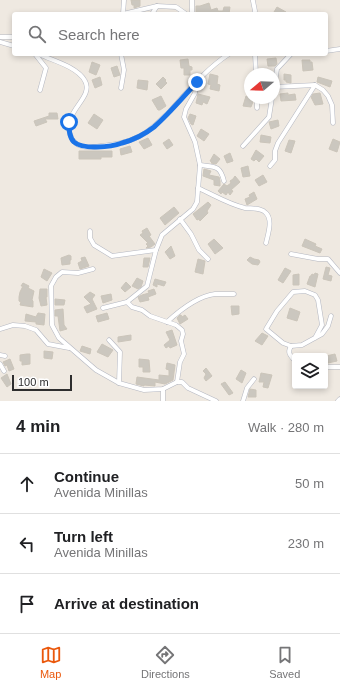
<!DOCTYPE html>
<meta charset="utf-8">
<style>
body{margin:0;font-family:Arial,sans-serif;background:#f2f2f2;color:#202124}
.controls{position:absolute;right:12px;bottom:12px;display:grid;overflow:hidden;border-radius:4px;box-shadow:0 2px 6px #0003}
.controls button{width:36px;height:36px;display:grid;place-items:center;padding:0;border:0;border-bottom:1px solid #e0e0e0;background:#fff;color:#202124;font:20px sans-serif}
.compass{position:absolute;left:244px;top:68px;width:36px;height:36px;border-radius:50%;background:#fff;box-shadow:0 2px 6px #0003;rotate:251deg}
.scale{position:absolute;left:12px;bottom:10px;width:60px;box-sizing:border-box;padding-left:4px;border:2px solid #2e2e2e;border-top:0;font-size:11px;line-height:14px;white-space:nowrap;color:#2e2e2e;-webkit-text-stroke:3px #fff;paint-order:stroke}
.stop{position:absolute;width:12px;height:12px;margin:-9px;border:3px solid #1a73e8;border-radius:50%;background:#fff}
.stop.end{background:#1a73e8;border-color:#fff;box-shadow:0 1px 4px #0008}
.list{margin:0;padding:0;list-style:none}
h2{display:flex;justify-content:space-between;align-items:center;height:52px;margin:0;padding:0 16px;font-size:17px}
h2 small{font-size:13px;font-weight:400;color:#757577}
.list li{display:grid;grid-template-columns:26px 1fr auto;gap:12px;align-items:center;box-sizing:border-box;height:60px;padding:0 16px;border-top:1px solid #e0e0e0}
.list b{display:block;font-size:15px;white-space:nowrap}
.list p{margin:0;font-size:13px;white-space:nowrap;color:#757577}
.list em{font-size:13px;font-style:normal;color:#757577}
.icon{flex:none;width:22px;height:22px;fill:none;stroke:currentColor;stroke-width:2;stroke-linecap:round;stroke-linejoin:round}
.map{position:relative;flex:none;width:340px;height:401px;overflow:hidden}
.search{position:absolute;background:#fff;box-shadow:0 2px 6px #0003;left:12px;right:12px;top:12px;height:44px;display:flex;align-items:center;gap:10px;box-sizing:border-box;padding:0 14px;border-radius:4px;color:#757577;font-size:15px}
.sheet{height:232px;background:#fff}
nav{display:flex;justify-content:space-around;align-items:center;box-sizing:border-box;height:56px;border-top:1px solid #e0e0e0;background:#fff;font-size:11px;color:#757577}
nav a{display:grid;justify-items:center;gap:2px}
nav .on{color:#ea580c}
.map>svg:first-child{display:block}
.building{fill:#cbc7bf;stroke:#cbc5ba}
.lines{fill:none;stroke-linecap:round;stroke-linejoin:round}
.minor-casing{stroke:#b4b7c1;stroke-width:5}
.minor{stroke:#fff;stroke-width:4}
.route{stroke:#1a73e8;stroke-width:5}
</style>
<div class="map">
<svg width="340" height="401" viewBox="0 0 340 401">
<rect width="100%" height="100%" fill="#efe9e1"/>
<g class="building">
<path d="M131 0H140V6L134 8V5H132Z"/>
<path d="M209 3 211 10 217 8 218 11H223L224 7H230L229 14 196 13V6H200Z"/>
<path d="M277 7 286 12 284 14H278L274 12Z"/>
<path d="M276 58 277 64 275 66H268L267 59Z"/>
<path d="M188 59 189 66 192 67V70H190V75H184V68H181L180 60Z"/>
<path d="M302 60H310V62H312L313 70 303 71Z"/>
<path d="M92 62 100 65 96 75 89 72Z"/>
<path d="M117 66 120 75 114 77 111 68Z"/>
<path d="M210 74 218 76 217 84 220 85 219 91 210 89 211 85 208 84Z"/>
<path d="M284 74 291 75V83L286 82V80H284Z"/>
<path d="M100 77 102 85 95 88 92 80Z"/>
<path d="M163 77 166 80 165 81 167 83 161 89 156 84Z"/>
<path d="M318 77 332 81 330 87 317 82Z"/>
<path d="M138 80 148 81 147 90 137 88Z"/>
<path d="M288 93V95L295 94 296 100 281 101 280 94Z"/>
<path d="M320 93 323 104 315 105 311 97 313 94Z"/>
<path d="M198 94 210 97 207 104 203 102 202 105 196 103Z"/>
<path d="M161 96 166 106 160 110H158L152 100Z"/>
<path d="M246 96 254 99 251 107 243 106Z"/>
<path d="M49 113H57L58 119H45L47 122 36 126 34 121 49 116Z"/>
<path d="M94 114 103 120 97 129 88 123Z"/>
<path d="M190 114 196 116 193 125 191 124 188 118Z"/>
<path d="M278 120 279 126 271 129 269 122Z"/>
<path d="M201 129 209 134 204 141 197 136Z"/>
<path d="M261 135 271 137 270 143 260 142Z"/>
<path d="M148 138 152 145 144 149 139 142Z"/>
<path d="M169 139 173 145 167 149 163 143Z"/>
<path d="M333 139 340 142 337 152 329 149Z"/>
<path d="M289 140 295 141 291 153 285 151Z"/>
<path d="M130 146 132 152 121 155 120 149Z"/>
<path d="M256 150 264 156 259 162 256 159 254 161 251 159Z"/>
<path d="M79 151H112V157H101V159H79Z"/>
<path d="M230 153 233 161 227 163 224 156Z"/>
<path d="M214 154 220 159 216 164 211 163 212 162 210 161Z"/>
<path d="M248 166 250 176 243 177 241 168Z"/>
<path d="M204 169 211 171 209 175 219 177 220 181V186L214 185V180L203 176Z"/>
<path d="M263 175 267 182 259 186 255 180Z"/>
<path d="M235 176 240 182 231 190 233 191 230 195 228 192 226 195 222 192 221 194 218 191 224 184 227 186 231 183 230 181 233 179Z"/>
<path d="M254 192 257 199 247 205 245 199 250 197 249 195Z"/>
<path d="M208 202 211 205 207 211 208 213 200 221 199 219 197 220 193 214Z"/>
<path d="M174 207 179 213 165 225 160 218Z"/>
<path d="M147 228 151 235 149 236 155 244 151 247 146 248 148 246 146 244 148 243 140 235 143 233 142 231Z"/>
<path d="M214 239 223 248 215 254 208 244Z"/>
<path d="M305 239 316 244 315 246 322 249 320 253 302 246Z"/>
<path d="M171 246 175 256 170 259 165 252Z"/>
<path d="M69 255 71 256V260H70V264L62 265 61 258Z"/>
<path d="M85 257 89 266 80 269 78 263 82 261 81 258Z"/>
<path d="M250 257 254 259 259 260 260 262 258 265 252 264 247 260Z"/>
<path d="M144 258H150L148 267H143Z"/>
<path d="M198 259 205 261 203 274 195 272Z"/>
<path d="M326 267 330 268 328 275 332 276 331 281 323 279Z"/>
<path d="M285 268 291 271 283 283 278 280Z"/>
<path d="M44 269 52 273 47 281 41 277Z"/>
<path d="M315 273 318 274 315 287 307 284 310 276H311L312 274 314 275Z"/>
<path d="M299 274V285H293V275Z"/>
<path d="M137 278 143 281 141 287 138 289 132 286Z"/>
<path d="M155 279 166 282 164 286 157 284V287L153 285Z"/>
<path d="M126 282 131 287 125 292 121 288Z"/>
<path d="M23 283 29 286 28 288 34 291 32 300 33 301V307L20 305 21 302 19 301V297L20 292 23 286H21Z"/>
<path d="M40 289H47V297H46L47 305 41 306 39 298Z"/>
<path d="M154 289 156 294 148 297 149 300 140 302 138 297 142 295 149 293 148 291Z"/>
<path d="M90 292 95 295 92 299 97 309 87 313 84 307 91 304 84 297Z"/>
<path d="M111 294 112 300 103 303 101 296Z"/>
<path d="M55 299 65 300 64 305H55Z"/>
<path d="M231 306H239V314L232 315Z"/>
<path d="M290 308 300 312 297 321 287 318Z"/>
<path d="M63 309 64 325 67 329 60 331 58 316H55V310Z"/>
<path d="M38 313 45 314 44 325 36 324V322L25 321 26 314 36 317Z"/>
<path d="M107 313 109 319 98 322 96 316Z"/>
<path d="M180 315H181L182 317 185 315 188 319 180 324 177 318Z"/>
<path d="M172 330 177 345 170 348 169 346 166 348 164 345 170 340 166 332Z"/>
<path d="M262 333 268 336 262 345 255 341Z"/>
<path d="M131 335V340L118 342V337Z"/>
<path d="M102 344 113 350 108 357 97 352Z"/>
<path d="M82 346 91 349 90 354 80 351Z"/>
<path d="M44 351 53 352 52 359 44 358Z"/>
<path d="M27 354H30V364L22 365V361H20V355Z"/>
<path d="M335 354 337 361 328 363 326 356Z"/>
<path d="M10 359 14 369 9 371 7 365 5 366 3 362Z"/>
<path d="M139 359 149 360 150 372H143V367H139Z"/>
<path d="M167 363 175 365 173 380 165 384 155 382V386L144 385V386L136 384 137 377 159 380V375L169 376V370L166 369Z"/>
<path d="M206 368 212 376 206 381 204 378 206 374 203 371Z"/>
<path d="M241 370 246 373 242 383 236 379Z"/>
<path d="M261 373 272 375 268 388 263 387 264 382H259Z"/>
<path d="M7 374 11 384 7 387 1 378Z"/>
<path d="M225 382 233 393 229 395 221 384Z"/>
<path d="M250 389 256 390V397H248Z"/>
</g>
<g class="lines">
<defs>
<g id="minor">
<path d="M253 1 255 11 254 14"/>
<path d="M123 14 157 6 176 7 186 14"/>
<path d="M123 14 124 0"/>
<path d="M152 14 157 6"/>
<path d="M192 14V0"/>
<path d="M0 37H14"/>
<path d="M0 42 14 46"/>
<path d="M326 51 340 49"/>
<path d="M35 54 46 68 40 90"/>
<path d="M38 54C52 60 78 67 85 81 95 99 58 113 72 139 76 146 85 148 93 147 109 145 125 144 140 136 152 130 160 120 170 111 188 91 206 69 229 54"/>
<path d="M255 54 256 74"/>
<path d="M274 87 315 85 323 90 328 96 332 105 333 123"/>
<path d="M121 88 124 70 121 54"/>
<path d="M274 89 277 69 291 54"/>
<path d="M257 98V108"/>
<path d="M243 146 269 117 272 98"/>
<path d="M200 165C215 167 220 165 224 181"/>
<path d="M270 166 275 160V151L278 143 315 85"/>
<path d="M198 188C214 195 228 204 245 208 251 209 261 207 266 213 273 220 268 234 266 243"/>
<path d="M180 219 191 234 199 250 208 259"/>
<path d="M90 231V238L94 245 112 256 156 250"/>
<path d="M291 254 318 259H328L340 273"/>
<path d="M93 269 78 273 62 272 56 277 51 286 52 325 59 338 96 370 119 383 144 390 163 389 177 382H182L188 388 216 401"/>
<path d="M127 302 132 307 142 310 150 316 176 325 182 330 183 334 181 341 184 354 180 362 177 382"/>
<path d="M103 308 127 302 147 286 156 250 162 235 193 209 197 202 200 165 195 142 184 117 186 109 195 93 197 82"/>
<path d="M167 322C179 311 198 296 215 294 222 294 228 294 234 294"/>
<path d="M0 329 13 325 25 326 36 330 48 344 69 348"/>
<path d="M315 338 322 325 318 300 315 295 305 291 293 292 277 311 266 329 283 343 291 346 302 345 322 334 328 326 331 316"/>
<path d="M109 340 120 352 119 383"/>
<path d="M291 346C287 353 290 355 295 361"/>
<path d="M0 355 5 356"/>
<path d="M0 364 4 371"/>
<path d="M325 367H340"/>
<path d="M163 401V389"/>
<path d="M243 401 247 388 254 379"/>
<path d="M338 401 340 399"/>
</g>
</defs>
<use href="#minor" class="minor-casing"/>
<use href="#minor" class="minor"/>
</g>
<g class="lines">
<path class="route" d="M69 122C69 129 69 137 74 142 83 150 111 147 122 143 133 140 145 134 154 127 170 113 183 97 197 82"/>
</g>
</svg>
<div class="controls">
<button><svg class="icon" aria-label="layers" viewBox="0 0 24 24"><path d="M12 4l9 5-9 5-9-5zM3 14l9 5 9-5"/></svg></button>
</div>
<svg class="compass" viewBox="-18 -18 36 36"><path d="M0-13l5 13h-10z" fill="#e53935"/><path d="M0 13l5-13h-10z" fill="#757577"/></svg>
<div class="scale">100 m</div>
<div class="stop" style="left:69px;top:122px"></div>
<div class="stop end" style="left:197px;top:82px"></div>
<div class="search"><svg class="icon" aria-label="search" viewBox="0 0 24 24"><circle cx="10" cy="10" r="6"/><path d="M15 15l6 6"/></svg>Search here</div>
</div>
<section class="sheet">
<h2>4 min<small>Walk · 280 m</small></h2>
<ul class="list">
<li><svg class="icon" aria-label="ahead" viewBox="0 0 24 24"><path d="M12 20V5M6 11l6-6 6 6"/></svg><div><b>Continue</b><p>Avenida Minillas</p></div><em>50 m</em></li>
<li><svg class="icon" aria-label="left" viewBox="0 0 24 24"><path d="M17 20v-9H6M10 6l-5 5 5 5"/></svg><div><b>Turn left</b><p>Avenida Minillas</p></div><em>230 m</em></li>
<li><svg class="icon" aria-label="arrive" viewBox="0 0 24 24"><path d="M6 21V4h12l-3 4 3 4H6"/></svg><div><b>Arrive at destination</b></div></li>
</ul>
</section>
<nav>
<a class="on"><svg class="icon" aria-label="map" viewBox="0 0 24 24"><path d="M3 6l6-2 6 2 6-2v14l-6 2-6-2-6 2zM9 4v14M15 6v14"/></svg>Map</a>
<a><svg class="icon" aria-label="directions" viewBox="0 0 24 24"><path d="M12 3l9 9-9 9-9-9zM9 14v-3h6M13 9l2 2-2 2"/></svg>Directions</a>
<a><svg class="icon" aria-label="saved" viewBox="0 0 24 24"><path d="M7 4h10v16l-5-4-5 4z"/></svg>Saved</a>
</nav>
